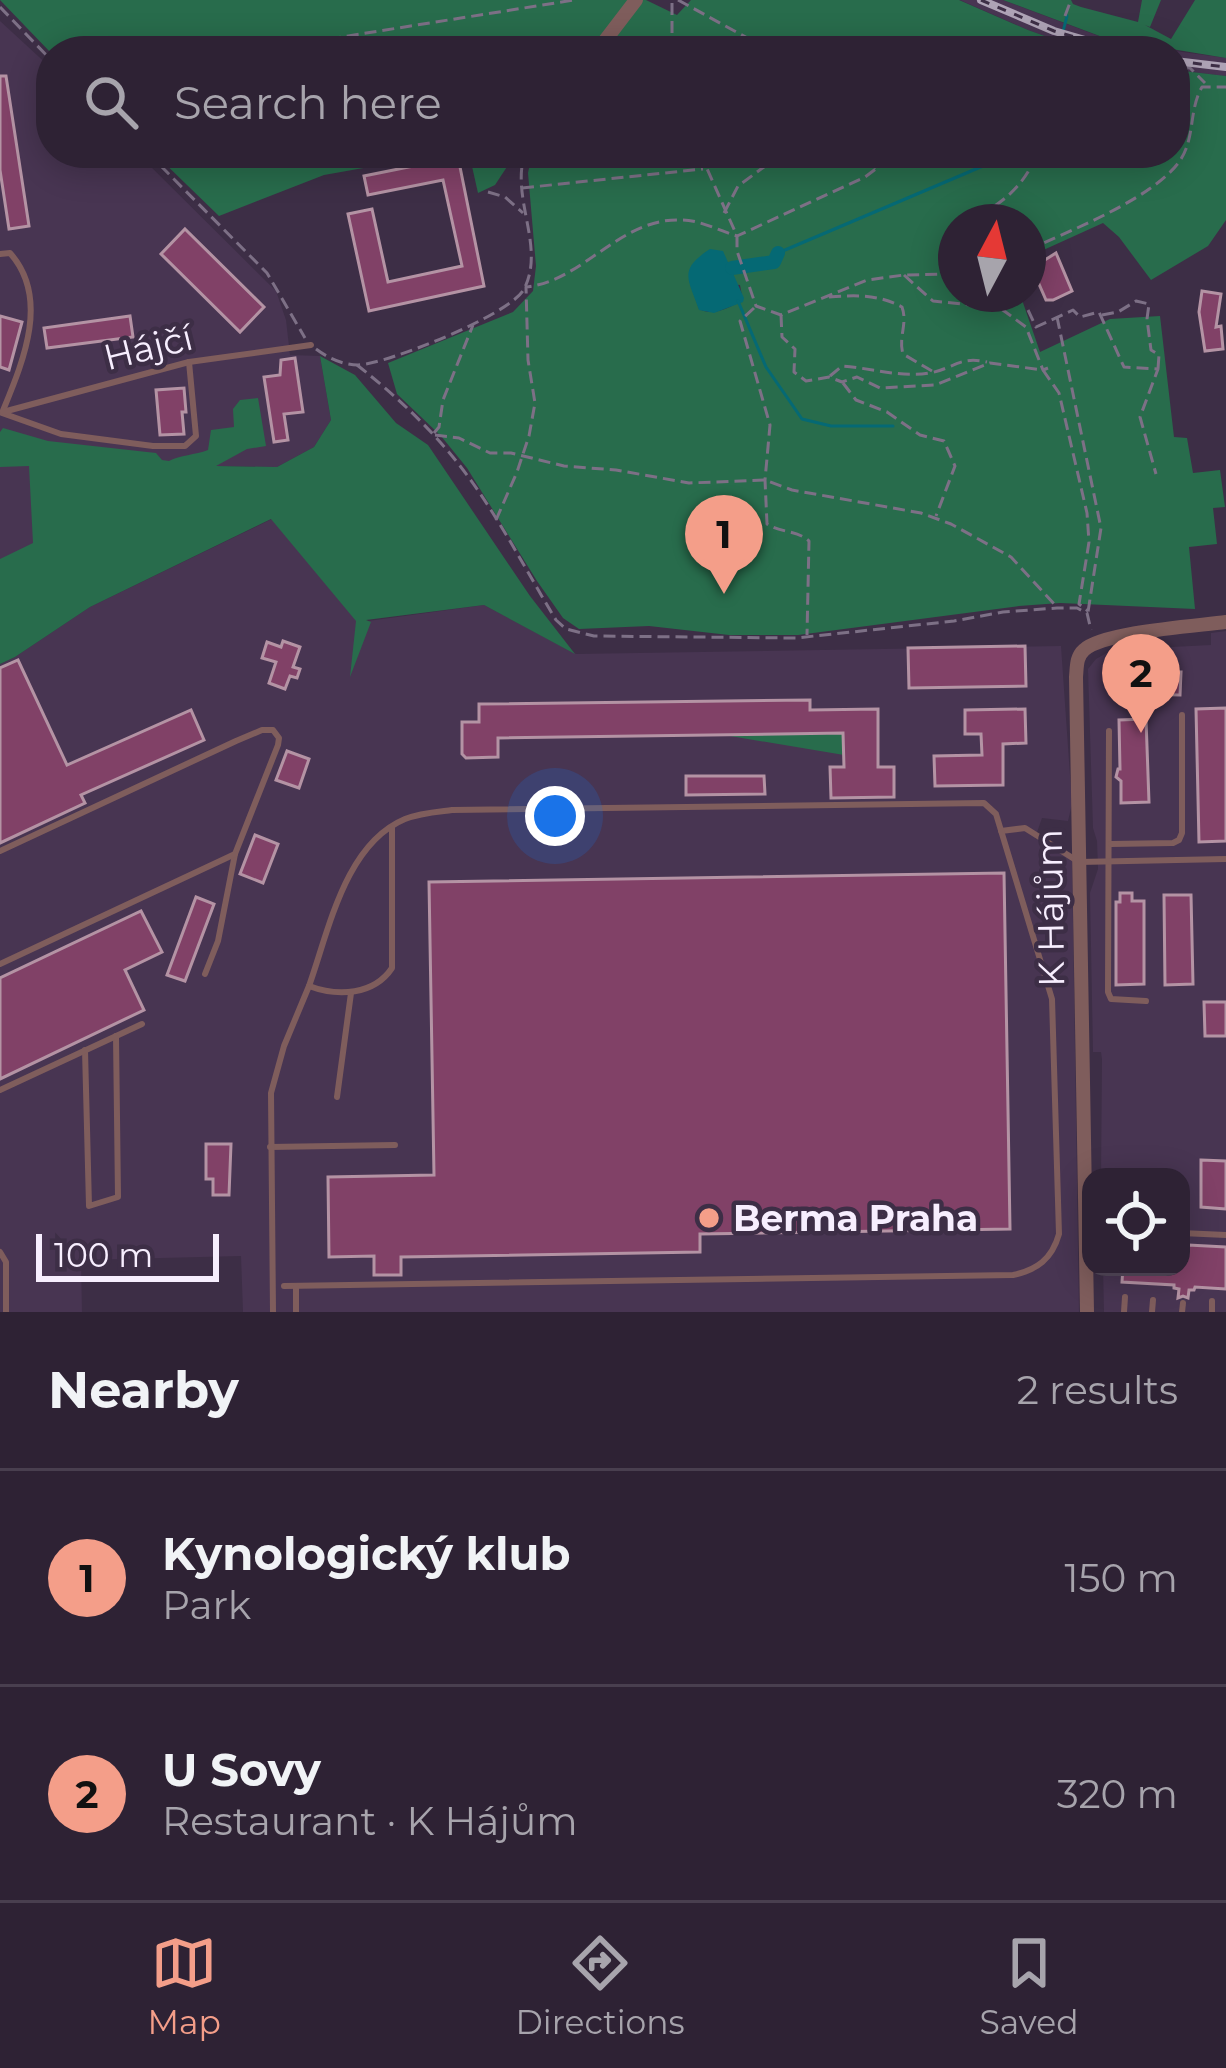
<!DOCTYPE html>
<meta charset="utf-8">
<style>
body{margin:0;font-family:Montserrat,sans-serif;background:#3a2f40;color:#f1f3f6}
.controls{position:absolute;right:36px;bottom:36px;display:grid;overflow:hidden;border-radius:24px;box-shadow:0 6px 30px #0003}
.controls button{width:108px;height:108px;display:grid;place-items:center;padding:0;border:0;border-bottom:3px solid #493f4f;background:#2e2234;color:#f1f3f6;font:60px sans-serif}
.compass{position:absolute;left:938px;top:204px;width:108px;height:108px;border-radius:50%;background:#2e2234;box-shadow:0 6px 30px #0003;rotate:7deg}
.scale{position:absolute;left:36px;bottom:30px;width:183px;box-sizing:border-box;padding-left:12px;border:6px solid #f7eefe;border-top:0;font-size:33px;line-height:42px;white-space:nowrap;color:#f7eefe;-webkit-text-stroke:9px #3d2e46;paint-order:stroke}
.you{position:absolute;left:555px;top:816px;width:42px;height:42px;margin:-30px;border:9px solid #fff;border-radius:50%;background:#1a73e8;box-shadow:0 0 0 18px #1a73e833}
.badge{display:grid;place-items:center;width:78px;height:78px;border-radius:50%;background:#f49e89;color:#111;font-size:39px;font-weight:700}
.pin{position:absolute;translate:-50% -99px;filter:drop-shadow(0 3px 6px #0008)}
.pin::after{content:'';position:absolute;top:63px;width:42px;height:36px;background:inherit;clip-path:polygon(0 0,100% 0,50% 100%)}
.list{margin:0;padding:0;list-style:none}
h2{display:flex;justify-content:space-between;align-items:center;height:156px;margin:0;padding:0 48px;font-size:51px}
h2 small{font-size:39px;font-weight:400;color:#a7a4ac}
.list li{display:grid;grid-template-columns:78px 1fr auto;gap:36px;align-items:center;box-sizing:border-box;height:216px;padding:0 48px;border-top:3px solid #493f4f}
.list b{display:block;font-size:45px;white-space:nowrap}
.list p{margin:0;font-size:39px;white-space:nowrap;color:#a7a4ac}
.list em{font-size:39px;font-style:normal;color:#a7a4ac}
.icon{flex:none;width:66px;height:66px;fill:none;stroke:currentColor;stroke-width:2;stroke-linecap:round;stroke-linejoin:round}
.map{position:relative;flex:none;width:1226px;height:1312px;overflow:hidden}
.search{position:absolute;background:#2e2234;box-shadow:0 6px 30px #0003;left:36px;right:36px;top:36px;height:132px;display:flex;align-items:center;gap:30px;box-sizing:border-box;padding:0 42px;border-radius:48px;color:#a7a4ac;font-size:45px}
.sheet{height:588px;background:#2e2234}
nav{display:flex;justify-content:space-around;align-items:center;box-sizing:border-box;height:168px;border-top:3px solid #493f4f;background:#2e2234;font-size:33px;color:#a7a4ac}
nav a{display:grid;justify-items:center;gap:6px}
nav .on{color:#f49e89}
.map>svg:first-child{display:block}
.built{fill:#483552}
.green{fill:#286c4c;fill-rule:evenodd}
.water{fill:#056974}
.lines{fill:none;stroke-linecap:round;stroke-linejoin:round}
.stream{stroke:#056974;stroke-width:3}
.canal{stroke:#056974;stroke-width:14}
.building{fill:#814167;stroke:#b493a4;stroke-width:3}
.path{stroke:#7d7086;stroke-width:3;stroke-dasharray:12 6;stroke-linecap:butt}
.lane{stroke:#7f5d5c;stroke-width:6}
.street{stroke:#7f5d5c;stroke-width:14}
.rail-casing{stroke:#aea3b6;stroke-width:8}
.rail{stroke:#3d2e46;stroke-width:3;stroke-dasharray:9;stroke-linecap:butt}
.poi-dot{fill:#f49e89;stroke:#3d2e46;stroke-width:4.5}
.labels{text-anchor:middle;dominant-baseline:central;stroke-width:9;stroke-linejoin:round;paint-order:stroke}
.street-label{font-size:36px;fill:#f7eefe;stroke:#3d2e46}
.poi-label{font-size:36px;font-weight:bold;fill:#f7eefe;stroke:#3d2e46;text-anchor:start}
</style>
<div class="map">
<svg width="1226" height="1312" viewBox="0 0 1226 1312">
<rect width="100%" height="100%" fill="#3d2e46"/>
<g class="built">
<path d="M960 0H1003L1104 38 1173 51H1087L1028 30Z"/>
<path d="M0 21 51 68V153H137L276 291 286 320 290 355 320 356 331 420 314 447 277 467 214 466 0 562Z"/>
<path d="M1175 51 1226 58V76L1175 70Z"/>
<path d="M272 519 361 622 484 605 576 654 1061 646 1072 804 1068 821 1042 818 1035 838 1072 858 1079 1312H243L241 1256 81 1260 82 1312H0V664L15 657 90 607Z"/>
<path d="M1226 631V1312H1104L1103 1267H1181V1177H1101L1102 1059 1101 1052H1093L1090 893 1098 869 1097 841 1093 828 1088 669 1096 659 1112 650 1211 645V633Z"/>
</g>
<g class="green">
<path d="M0 0H646L677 15 691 0H959L1028 30 1087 51 51 53Z"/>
<path d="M1003 0H1071L1073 4 1081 7 1138 22 1142 0H1161L1150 27 1145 25 1171 39 1195 0H1226V58L1105 38Z"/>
<path d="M1175 70 1226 76V220L1208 246 1151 280 1119 237 1103 223 1028 257V222H956V294H1020L1040 352 1110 319 1160 316 1174 437 1187 438 1193 473 1220 470 1225 507 1213 508 1217 544 1189 547 1195 609 1060 603 1019 606 798 635H729L649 626 579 629 563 618 537 581 467 468 441 436 397 394 388 363 513 312 533 291 536 266 528 173 532 153H1175ZM689 280 740 285 743 301C728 307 714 317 699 309Z"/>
<path d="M154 153H448L324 175 219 216Z"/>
<path d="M469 153H516L495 185 478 193Z"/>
<path d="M320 356 355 375 396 423 428 445 530 596 575 654 484 605 366 620 371 622 350 677 356 621 271 519 90 607 15 657 0 664V559L33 543 29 466 0 467V432L3 428 48 441 156 453 162 460 169 461C180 455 195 455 208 450L211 430 234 427 233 409 240 400 258 398 266 446 247 449 216 466 277 467 314 447 331 420Z"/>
<path d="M844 734V755L724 735Z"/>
</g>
<path class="water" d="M710 249 723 251 744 298 743 302 714 313 699 310C688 278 678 270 710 249Z"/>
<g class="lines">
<g class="stream">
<path d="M1058 51 1067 16"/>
<path d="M778 253 990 163 1005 153"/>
<path d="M738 301 766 367 802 419 831 426H893"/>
</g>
<path class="canal" d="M732 268 774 262 778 253"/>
</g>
<g class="building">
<path d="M0 76H6L29 226 9 229 0 170Z"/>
<path d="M458 157 484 286 369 311 348 214 372 209 388 282 462 266 443 180 368 195 364 176Z"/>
<path d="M185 229 264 307 240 332 161 254Z"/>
<path d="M1056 253 1072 291 1053 300H1046L1032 268Z"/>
<path d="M1202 291 1221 294 1216 327 1221 326 1223 349 1205 351 1199 312Z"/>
<path d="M0 316 22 322 9 370 0 367Z"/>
<path d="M130 316 133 337 47 348 44 328Z"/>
<path d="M295 358 303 412 284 414 288 440 274 442 264 377 280 375 281 360Z"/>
<path d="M184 388 186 412H182L184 434 160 435 156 390Z"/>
<path d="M283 641 300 647 293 667 300 669 297 678 290 676 285 689 269 683 276 662 262 658 267 642 281 647Z"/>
<path d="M1025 646 1026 686 909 688 908 648Z"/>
<path d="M18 660 67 765 191 710 204 740 81 795 85 803 0 843V668Z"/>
<path d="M1120 672H1181L1180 695 1120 694Z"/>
<path d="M810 700V710L878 709V767H894V797L831 798 830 767H844L843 733 498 738V757L466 758 462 754V722H479V704Z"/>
<path d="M1226 708V841L1199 842 1196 709Z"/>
<path d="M1025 709 1026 743 1003 744V785L935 786 934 756 982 755 981 734H965V710Z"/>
<path d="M1146 719 1149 802 1121 803V781L1116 777 1118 769H1120L1119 720Z"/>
<path d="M287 751 309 759 299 788 276 780Z"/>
<path d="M686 776H764L765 794 686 795Z"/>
<path d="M255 835 278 844 263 883 240 874Z"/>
<path d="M1004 873 1010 1229 700 1234V1252L401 1257V1275H374V1256L329 1257 328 1177 434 1175 429 882Z"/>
<path d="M1120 893H1132V901H1144V984L1116 985V902H1120Z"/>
<path d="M1164 895H1191L1193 984 1165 985Z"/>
<path d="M196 897 214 904 185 981 167 975Z"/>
<path d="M141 911 162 952 125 970 144 1010 0 1079V978Z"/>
<path d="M1204 1002H1226V1036H1205Z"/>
<path d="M206 1144H231L229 1195H213V1179H206Z"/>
<path d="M1201 1160 1226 1161V1209L1201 1207Z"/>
<path d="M1188 1245 1226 1247V1289L1195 1287 1194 1290H1189L1188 1298 1183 1296 1178 1298 1179 1289 1174 1288V1285L1122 1282 1123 1267H1181V1248Z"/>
</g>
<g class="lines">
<g class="path">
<path d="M678 0 771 51"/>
<path d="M0 7 51 60"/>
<path d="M1065 16 1071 0"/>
<path d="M329 39 574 0"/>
<path d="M672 51V0"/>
<path d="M1052 51 1053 50"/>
<path d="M1175 81 1183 79 1188 66 1205 83"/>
<path d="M148 153 267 273 305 338"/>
<path d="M700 153 737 236V251L756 306 781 315 867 280 904 275 956 274"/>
<path d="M860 153 876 168"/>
<path d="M522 188 703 169"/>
<path d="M488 192 505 197 523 213"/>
<path d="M724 213 738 186 783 153"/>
<path d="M963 222C997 209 1025 187 1037 153"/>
<path d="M954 226 956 225"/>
<path d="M1028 250C1069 231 1157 197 1181 159 1195 137 1189 109 1202 87H1226"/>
<path d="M904 275 933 301 1000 308 1026 327 1043 370 1048 368"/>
<path d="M829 297C855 295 878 294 902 307 908 324 898 337 903 354L932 371"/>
<path d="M754 308 740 321 770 425 765 480 767 524C781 533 797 530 809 541L807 635"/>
<path d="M1028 310 1036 327 1073 310 1080 317 1099 312 1124 367 1158 369 1140 417 1156 474"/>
<path d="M781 315 782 337 795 349 794 372 806 381 829 377 842 382 857 377 880 388 935 385 990 363 1043 370 1059 393 1087 513 1089 542 1079 604 1088 611"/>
<path d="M1102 315 1118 312 1136 301 1149 304 1147 319 1151 350 1159 355 1158 369"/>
<path d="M1057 317 1101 528 1088 612"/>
<path d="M316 349C328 358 343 365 358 365 387 364 512 314 524 289 546 247 510 198 525 153"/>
<path d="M357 365C403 401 446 443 479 492 507 533 530 577 556 620L566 629 594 636 796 638 954 621 1003 612 1057 608H1077L1087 613 1091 630"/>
<path d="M830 376 842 366C871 368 901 378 930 373 955 368 959 356 987 362"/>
<path d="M843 383 856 400 887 412 920 435 944 441 955 466 936 516"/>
<path d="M434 433 439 427 443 400 473 325"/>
<path d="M435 435 459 438 490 453H511L564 466 616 470 689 483 765 480 792 490 921 513 951 524 1011 557 1055 605"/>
<path d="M496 520 517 472 529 436 535 403 528 360 526 287C584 281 620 217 682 220 700 220 720 231 737 236L865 177 897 153"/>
</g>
<g class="lane">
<path d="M0 254 10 253C51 299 22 364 2 413L61 434 153 446H185L196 436 189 362"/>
<path d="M3 412 189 362 311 345"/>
<path d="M1109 731 1108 992 1111 999 1146 1001"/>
<path d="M1001 831 1025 828 1079 862 1226 859"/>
<path d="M1111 844 1173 843 1179 840 1182 833V715"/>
<path d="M0 851 236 741 262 730H273L279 738 278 745 235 854 218 941 205 974"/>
<path d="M0 964 235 854"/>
<path d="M85 1050 89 1206 118 1197 116 1036"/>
<path d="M0 1090 142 1024"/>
<path d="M337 1097 351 993"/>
<path d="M270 1147 395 1145"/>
<path d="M1181 1233 1226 1235"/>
<path d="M0 1252 6 1262V1312"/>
<path d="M284 1286 1013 1275C1037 1270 1052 1259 1059 1234L1052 999 996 814 984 803 452 810C436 812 420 813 405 819 345 844 329 930 309 986"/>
<path d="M296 1286V1312"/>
<path d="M273 1312 271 1093 284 1046 309 986C338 997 374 995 392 968V827"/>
<path d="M1124 1312 1125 1297"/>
<path d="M1152 1312 1153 1300"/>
<path d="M1182 1312 1183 1303"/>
<path d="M1212 1312V1301"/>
</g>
<g class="street">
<path d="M597 51 636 0"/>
<path d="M1087 1312 1076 677C1077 667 1076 657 1084 650 1103 632 1197 626 1226 622"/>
</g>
<defs>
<g id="rail">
<path d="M981 0 1054 31 1123 51"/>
<path d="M1175 61 1226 67"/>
</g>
</defs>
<use href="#rail" class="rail-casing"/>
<use href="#rail" class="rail"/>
</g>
<circle class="poi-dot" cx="709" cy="1218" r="12"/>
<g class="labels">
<g class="street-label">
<text transform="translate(148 347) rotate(-14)">Hájčí</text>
<text transform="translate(1050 908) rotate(-91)">K Hájům</text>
</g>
<g class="poi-label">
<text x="733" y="1218">Berma Praha</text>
</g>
</g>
</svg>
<div class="controls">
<button><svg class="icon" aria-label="locate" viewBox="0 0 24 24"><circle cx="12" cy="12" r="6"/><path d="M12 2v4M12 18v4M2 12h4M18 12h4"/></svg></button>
</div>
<svg class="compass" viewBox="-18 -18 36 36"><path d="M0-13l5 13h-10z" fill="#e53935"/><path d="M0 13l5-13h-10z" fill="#a7a4ac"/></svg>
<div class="scale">100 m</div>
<div class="you"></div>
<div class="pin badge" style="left:724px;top:594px">1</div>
<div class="pin badge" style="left:1141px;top:733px">2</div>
<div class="search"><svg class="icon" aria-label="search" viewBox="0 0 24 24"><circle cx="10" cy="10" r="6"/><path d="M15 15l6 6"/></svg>Search here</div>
</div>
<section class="sheet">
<h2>Nearby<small>2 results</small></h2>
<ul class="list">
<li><span class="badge">1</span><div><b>Kynologický klub</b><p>Park</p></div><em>150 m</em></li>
<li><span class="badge">2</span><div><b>U Sovy</b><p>Restaurant · K Hájům</p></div><em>320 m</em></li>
</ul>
</section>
<nav>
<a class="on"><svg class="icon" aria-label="map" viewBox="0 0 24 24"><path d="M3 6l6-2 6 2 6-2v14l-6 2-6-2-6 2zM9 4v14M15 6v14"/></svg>Map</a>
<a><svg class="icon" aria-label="directions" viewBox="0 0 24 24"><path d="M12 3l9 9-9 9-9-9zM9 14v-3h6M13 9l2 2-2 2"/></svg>Directions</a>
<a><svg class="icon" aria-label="saved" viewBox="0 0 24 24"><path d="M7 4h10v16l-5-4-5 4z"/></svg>Saved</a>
</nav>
